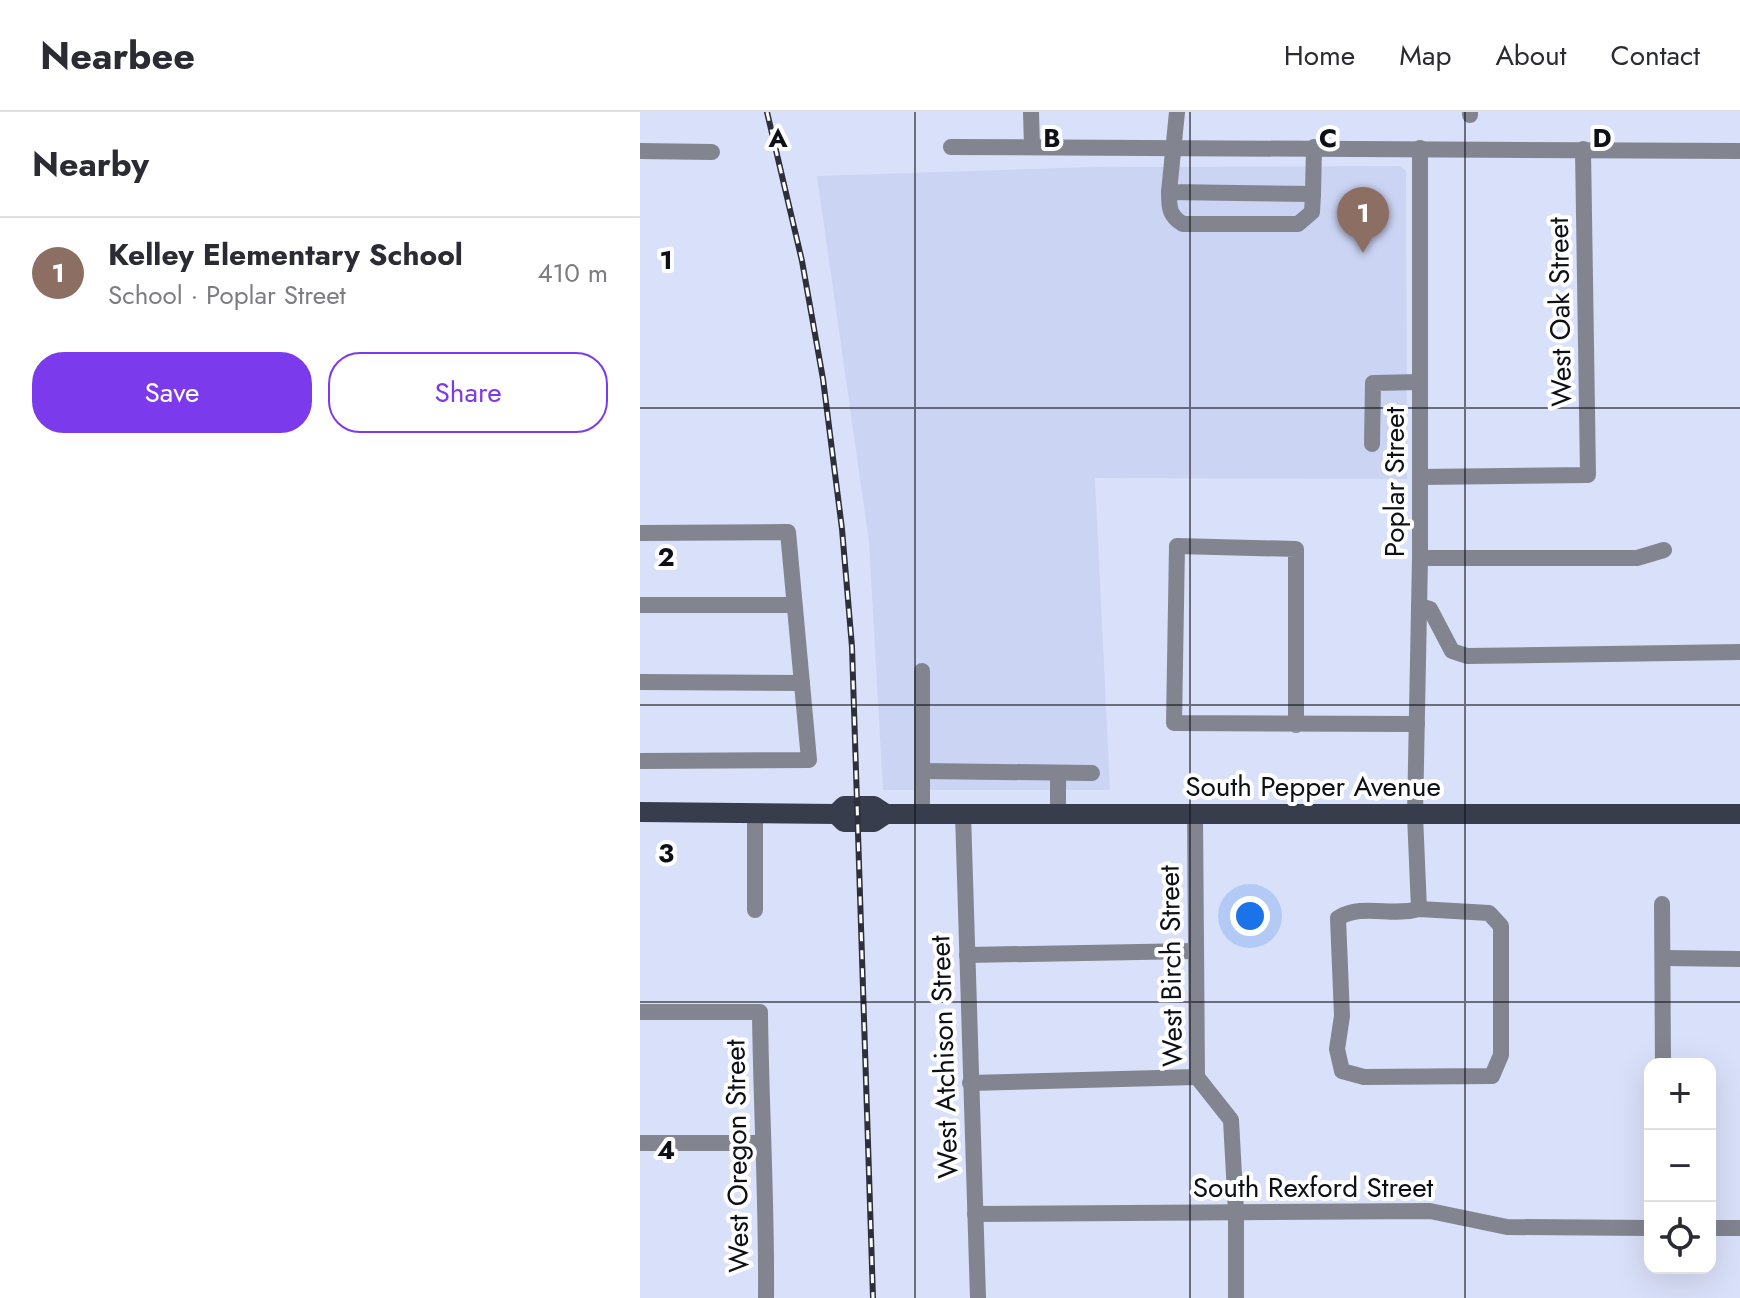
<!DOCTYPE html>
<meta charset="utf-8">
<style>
body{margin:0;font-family:Jost,sans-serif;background:#f7f7f7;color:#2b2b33}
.controls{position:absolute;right:24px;bottom:24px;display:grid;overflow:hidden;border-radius:16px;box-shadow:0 8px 32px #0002}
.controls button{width:72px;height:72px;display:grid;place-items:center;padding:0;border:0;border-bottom:2px solid #e1e1e2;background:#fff;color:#2b2b33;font:40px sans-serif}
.you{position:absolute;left:610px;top:804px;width:28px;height:28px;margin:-20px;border:6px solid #fff;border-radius:50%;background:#1a73e8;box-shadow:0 0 0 12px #1a73e833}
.badge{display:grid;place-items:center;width:52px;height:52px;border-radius:50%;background:#7c3aed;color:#fff;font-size:26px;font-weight:700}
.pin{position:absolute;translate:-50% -66px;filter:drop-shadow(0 2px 4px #0008)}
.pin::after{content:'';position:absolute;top:42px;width:28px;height:24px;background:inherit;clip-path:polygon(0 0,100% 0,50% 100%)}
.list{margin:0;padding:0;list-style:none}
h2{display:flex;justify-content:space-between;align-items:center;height:104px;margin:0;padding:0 32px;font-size:34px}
h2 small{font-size:26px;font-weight:400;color:#7c7c81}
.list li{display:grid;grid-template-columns:52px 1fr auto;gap:24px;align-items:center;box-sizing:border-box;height:112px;padding:0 32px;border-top:2px solid #e1e1e2}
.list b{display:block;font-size:30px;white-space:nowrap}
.list p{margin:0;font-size:26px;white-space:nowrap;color:#7c7c81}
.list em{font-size:26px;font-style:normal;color:#7c7c81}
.actions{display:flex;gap:16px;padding:24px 32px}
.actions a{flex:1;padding:18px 0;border:2px solid #7c3aed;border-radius:32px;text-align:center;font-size:28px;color:#7c3aed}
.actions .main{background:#7c3aed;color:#fff}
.icon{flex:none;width:44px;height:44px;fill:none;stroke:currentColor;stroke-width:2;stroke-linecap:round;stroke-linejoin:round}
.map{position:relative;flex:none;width:1100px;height:1186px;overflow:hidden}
header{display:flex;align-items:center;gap:48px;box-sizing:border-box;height:112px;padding:0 40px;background:#fff;border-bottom:2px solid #e1e1e2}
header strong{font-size:38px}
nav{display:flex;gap:44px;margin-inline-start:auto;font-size:28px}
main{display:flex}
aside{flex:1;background:#fff}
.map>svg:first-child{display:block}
.built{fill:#ccd4f4}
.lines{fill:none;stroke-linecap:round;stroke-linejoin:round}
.minor{stroke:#828590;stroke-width:16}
.major{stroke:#383d4d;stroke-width:20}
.rail-casing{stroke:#2d303a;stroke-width:6}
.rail{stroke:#fff;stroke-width:3;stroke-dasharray:9;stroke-linecap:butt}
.grid{fill:none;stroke:#0e1018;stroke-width:2;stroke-opacity:0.55}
.labels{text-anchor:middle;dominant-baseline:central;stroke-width:8;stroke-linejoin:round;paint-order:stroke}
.street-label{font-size:28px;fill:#0e1018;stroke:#fff}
.grid-label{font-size:26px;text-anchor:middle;font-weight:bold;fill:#0e1018;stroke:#fff;stroke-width:8;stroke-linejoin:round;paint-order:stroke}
</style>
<header>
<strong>Nearbee</strong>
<nav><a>Home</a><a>Map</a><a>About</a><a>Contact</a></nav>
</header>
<main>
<aside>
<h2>Nearby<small></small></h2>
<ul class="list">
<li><span class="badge" style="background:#8d6e63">1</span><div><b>Kelley Elementary School</b><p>School · Poplar Street</p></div><em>410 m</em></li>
</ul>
<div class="actions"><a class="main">Save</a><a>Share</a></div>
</aside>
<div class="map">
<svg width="1100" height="1186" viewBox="0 0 1100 1186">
<rect width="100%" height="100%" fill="#d9e0f9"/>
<path class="built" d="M760 54 766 59 767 367 455 366 470 678H243L229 430 177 64 454 55Z"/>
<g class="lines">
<g class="minor">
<path d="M391 0 392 34"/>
<path d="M537 0 529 80 673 82 674 35"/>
<path d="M830 0V3"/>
<path d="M311 35 1100 39"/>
<path d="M0 39 72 40"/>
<path d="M529 80C529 95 529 104 543 112H658L672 100 673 82"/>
<path d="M732 332 733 271 780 270"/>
<path d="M780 365 948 363 943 37"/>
<path d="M0 421 148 420 169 648 0 649"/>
<path d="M780 446H997L1024 438"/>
<path d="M0 493H154"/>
<path d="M779 494 790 497 812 539 827 544 1100 540"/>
<path d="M0 570 162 571"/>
<path d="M656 613V437L537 434 534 611 777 612"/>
<path d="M282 659 452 661"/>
<path d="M555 701 557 965 591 1008 596 1100V1186"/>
<path d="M282 702V559"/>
<path d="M323 702 338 1186"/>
<path d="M418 702V661"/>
<path d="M1022 792 1023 952"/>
<path d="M779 797 775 703 780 446V36"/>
<path d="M779 797 849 801 861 814V943L852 964 724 965 702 959 697 937 702 904 698 806C723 791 751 805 779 797Z"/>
<path d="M115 798V701"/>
<path d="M327 843 554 839"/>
<path d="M1024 846 1100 847"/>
<path d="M0 900H120C121 996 127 1090 126 1186"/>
<path d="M330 971 557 965"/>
<path d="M0 1031H122"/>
<path d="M335 1102 790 1099 867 1115 1010 1116"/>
<path d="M1070 1116H1100"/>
</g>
<g class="major">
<path d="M0 700 196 702 204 694H234L246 702"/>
<path d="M196 702 204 710H234L246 702H1100"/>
</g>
<defs>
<path id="rail" d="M127 0 162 149 183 267 202 417 212 535 233 1186"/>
</defs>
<use href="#rail" class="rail-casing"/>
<use href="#rail" class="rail"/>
</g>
<path class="grid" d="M275 0V1186M550 0V1186M825 0V1186M0 296H1100M0 593H1100M0 890H1100"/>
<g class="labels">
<g class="street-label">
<text transform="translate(920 200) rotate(-91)">West Oak Street</text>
<text transform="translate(754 370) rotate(-90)">Poplar Street</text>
<text x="673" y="674">South Pepper Avenue</text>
<text transform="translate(531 854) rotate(-91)">West Birch Street</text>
<text transform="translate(304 945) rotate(-92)">West Atchison Street</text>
<text transform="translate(97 1044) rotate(-91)">West Oregon Street</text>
<text x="673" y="1075">South Rexford Street</text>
</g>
</g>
<g class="grid-label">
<text x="138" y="35">A</text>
<text x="412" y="35">B</text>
<text x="688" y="35">C</text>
<text x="962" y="35">D</text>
<text x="26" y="157">1</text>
<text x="26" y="454">2</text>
<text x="26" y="750">3</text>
<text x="26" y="1047">4</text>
</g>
</svg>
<div class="controls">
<button>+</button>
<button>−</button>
<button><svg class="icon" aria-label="locate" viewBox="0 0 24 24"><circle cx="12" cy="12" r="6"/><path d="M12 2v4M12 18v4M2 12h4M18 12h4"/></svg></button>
</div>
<div class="you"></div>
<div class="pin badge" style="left:723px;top:141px;background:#8d6e63">1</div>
</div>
</main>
